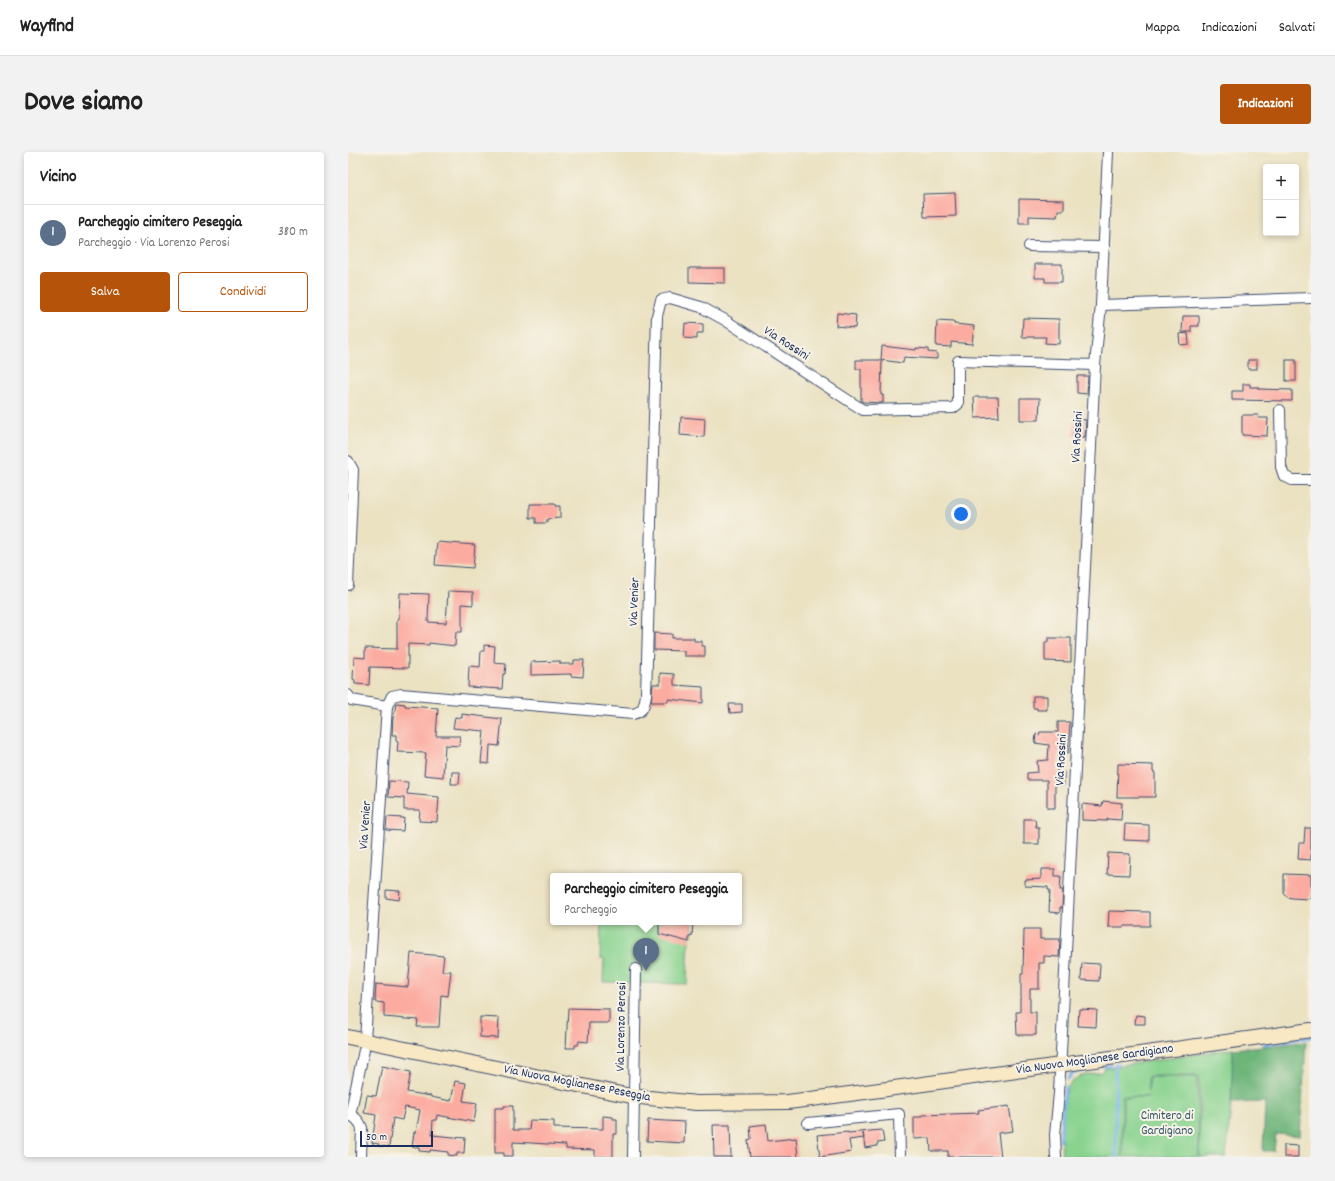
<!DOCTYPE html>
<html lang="it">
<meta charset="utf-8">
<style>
body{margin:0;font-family:Dekko,sans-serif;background:#f2f2f2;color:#222}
.controls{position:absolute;right:12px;top:12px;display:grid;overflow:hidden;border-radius:4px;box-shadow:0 2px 6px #0003}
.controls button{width:36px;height:36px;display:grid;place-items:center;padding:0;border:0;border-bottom:1px solid #e0e0e0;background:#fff;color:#222;font:20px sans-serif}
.scale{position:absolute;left:12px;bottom:10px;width:73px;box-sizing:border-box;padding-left:4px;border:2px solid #1b2f5e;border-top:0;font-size:11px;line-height:14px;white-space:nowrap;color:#1b2f5e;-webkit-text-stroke:3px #f7f3e8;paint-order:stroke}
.you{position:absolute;left:613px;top:362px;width:14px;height:14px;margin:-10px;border:3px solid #fff;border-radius:50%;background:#1a73e8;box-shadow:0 0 0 6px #1a73e833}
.badge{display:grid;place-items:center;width:26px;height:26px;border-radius:50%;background:#b45309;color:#fff;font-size:13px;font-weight:700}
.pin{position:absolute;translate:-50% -33px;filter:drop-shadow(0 1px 2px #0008)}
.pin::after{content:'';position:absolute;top:21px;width:14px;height:12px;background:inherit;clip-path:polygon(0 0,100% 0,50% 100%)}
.popup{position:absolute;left:202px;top:721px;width:192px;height:52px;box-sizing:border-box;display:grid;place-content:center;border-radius:4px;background:#fff;filter:drop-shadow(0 1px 3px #0005);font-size:13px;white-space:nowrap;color:#767676}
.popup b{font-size:15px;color:#222}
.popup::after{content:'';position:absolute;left:50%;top:100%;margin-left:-8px;border:8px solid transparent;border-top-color:#fff}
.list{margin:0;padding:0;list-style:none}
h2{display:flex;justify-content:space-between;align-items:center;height:52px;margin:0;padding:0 16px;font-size:17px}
h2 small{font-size:13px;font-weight:400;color:#767676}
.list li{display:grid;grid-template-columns:26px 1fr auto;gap:12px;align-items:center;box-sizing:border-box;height:56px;padding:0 16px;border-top:1px solid #e0e0e0}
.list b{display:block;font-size:15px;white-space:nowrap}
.list p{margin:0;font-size:13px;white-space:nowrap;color:#767676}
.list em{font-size:13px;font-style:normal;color:#767676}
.actions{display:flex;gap:8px;padding:12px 16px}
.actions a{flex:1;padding:9px 0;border:1px solid #b45309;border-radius:4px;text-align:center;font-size:14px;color:#b45309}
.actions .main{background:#b45309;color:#fff}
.map{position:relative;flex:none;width:963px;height:1005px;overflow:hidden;border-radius:4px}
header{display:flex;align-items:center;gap:24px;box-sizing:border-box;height:56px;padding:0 20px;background:#fff;border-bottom:1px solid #e0e0e0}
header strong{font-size:19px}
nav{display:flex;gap:22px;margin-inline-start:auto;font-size:14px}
.intro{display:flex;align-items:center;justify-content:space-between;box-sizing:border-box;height:96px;padding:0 24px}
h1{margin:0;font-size:28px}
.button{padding:10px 18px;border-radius:4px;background:#b45309;color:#fff;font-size:14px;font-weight:700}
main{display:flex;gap:24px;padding:0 24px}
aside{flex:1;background:#fff;border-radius:4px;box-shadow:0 2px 6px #0003}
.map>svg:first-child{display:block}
.green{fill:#89d38f;stroke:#528176}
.forest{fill:#6eb57a;stroke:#44726c}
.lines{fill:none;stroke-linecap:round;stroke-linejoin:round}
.stream{stroke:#82b7f0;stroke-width:3}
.building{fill:#fcaba0}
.street-casing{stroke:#3a4a6d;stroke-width:12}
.secondary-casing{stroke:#3a4a6d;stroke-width:16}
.street{stroke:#fff;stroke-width:10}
.secondary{stroke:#f8e8c3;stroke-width:14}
.labels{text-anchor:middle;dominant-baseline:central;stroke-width:4;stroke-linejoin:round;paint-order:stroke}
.street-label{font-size:13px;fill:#1b2f5e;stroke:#f7f3e8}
.park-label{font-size:13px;fill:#36586a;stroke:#f7f3e8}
</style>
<header>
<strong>Wayfind</strong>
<nav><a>Mappa</a><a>Indicazioni</a><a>Salvati</a></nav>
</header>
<div class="intro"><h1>Dove siamo</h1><a class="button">Indicazioni</a></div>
<main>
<aside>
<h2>Vicino<small></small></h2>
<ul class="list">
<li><span class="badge" style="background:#5c6f8a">1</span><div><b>Parcheggio cimitero Peseggia</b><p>Parcheggio · Via Lorenzo Perosi</p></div><em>380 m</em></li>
</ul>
<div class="actions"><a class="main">Salva</a><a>Condividi</a></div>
</aside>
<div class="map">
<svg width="963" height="1005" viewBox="0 0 963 1005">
<rect width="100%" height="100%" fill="#f7f3e8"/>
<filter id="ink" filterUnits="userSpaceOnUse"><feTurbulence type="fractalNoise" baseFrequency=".025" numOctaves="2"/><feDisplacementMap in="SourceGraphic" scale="8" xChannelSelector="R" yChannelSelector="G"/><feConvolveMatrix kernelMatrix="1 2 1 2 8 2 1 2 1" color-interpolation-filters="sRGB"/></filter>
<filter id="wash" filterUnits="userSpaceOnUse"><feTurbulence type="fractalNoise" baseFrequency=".012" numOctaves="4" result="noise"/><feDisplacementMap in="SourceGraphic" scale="16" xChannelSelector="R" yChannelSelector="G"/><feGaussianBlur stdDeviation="0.9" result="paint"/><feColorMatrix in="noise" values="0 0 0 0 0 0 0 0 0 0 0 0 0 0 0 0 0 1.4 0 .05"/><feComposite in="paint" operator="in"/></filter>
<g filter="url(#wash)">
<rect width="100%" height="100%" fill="#ebe2c2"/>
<g class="green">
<path d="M253 770H345L344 784 341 785 339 832 255 830 256 807H252Z"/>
<path d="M885 897C885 933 882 969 878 1005H852L851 924H800V939L801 925H849L851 1005H775V945H801L774 944V1005H715C711 994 715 948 719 937 720 934 723 931 725 929 732 922 745 922 754 920L756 916Z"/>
</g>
<path class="forest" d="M958 890 952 984 928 982 926 999H915L917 950 883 951 885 897Z"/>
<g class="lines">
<g class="stream">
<path d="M916 892 963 885"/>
<path d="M755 914 763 913"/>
<path d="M720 927 725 920 747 916"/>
<path d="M712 988 717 935"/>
<path d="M768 1005 767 912H770"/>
</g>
</g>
<g id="blocks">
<g class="building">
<path d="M607 41 608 64 576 65 575 42Z"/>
<path d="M671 47 716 48V58H710L709 65 681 64V71H671Z"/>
<path d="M687 112H714V130H697V126H687Z"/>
<path d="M341 116H377V131L341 130Z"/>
<path d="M489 161 508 163 507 176 488 174Z"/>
<path d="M835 164H851V174H843V180H834Z"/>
<path d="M675 166 711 167V192L697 191 698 185H674Z"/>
<path d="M589 169 606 170V172L626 174 624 192 603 190V195L588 194Z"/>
<path d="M337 171 355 172V181H349V187L336 186Z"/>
<path d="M840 181 841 192 832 193 831 182Z"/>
<path d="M534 194 568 198V196L580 197V200L589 201V207L556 205 555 211 533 208Z"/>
<path d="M508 208H534L533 243H535V251L515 250 513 249V217H508Z"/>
<rect x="900" y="208" width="9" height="9"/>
<rect x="938" y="208" width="10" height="21"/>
<path d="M729 224H740L739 242 729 241Z"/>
<path d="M895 232H902V235H910V237L944 238V249L884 248V239H895Z"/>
<path d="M626 245H650L651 265 627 266Z"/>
<path d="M672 246H692L691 268H672Z"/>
<path d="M894 263H911L910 266H920L919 284 894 283Z"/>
<path d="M333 265 357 267 356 285 332 283Z"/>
<path d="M727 267 738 268 737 285 725 284Z"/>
<path d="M182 352H207V354H212V366L199 367V371H188V366H182Z"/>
<path d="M89 390 127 393 125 416 87 413Z"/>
<path d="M100 439 125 440V453L114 452V480H108L107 494 81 491V493L60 492V516L22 515 21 533 7 532V528L5 527 6 505 17 506V496L49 497V467H51L52 441 81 442 80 470 98 471Z"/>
<path d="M306 481 324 482V486H346V489H354V494H357V504H336V499L306 498Z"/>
<path d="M700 486H723V510L697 509V490H700Z"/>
<path d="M136 493 147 494 146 511 158 512 157 522H155L154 537 120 535 121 514 132 515 133 499H136Z"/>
<path d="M226 508H236L235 525 223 524V522L183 523V510L212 509V512H226Z"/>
<path d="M312 521 326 522V533L355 535V551L320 547V550H303L305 532H312Z"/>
<path d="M685 544H699V558H689V556H685Z"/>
<path d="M48 551 57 552V554L90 556 88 584H112L111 594 97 593 95 625 76 623 78 601 49 600 50 590 48 589V583H44L45 565H46Z"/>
<path d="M381 552H394V560L382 561Z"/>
<path d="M114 562 154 567 151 594 142 593 141 612 133 611 136 579 105 576 107 565 114 566Z"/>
<path d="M710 570H722L720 601 711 600 709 620H716V633H707V656H699V628H679V621L690 620 689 609 700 608 701 593 687 591 688 582 691 583 692 580H710Z"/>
<path d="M770 612 805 613V620H807V645H769Z"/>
<path d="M104 620H112L111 632H103Z"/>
<path d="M41 629 60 630 59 642 91 645 89 670 71 669 72 658H56V646L40 645Z"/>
<path d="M755 649 774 651 773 668 759 667V669L734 668V652L754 654Z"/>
<path d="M39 665 56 666 55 679 38 678Z"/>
<path d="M676 667H687L688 675H691V692H676Z"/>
<path d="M777 672 801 673V689L776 688Z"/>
<path d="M957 676H963V708L950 707 951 691H956Z"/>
<path d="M760 701 782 702 781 723 759 722Z"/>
<path d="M693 717H707V724H713L712 738H715L714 756 712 755V761L701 760 702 738H700V735L677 734V728L693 727Z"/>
<path d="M936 722 963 723V744L960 747 944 746 939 745 936 741Z"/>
<path d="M38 738 52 739 51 748 38 746Z"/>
<path d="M761 759 802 760V774H776V775H760Z"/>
<path d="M311 770H345L344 784 341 785V790L311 782Z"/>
<path d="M676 777H692V787H712L711 805 696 804V811H691V837H682V860H688V883H669L668 860H672V846H673V822H675Z"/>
<path d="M63 801 96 804 94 819H103L100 844 93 843 91 875H69L70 868 36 865V851L27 850 28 832 60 835Z"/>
<path d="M734 811 752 812 751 829 733 828Z"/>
<path d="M220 856 261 857V871H241L240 890 231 889 230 893H227V896H218Z"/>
<path d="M731 857 749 858 748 875 730 874Z"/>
<path d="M788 863 797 864V872H787Z"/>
<path d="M132 865 151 866 150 886 132 885Z"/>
<path d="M34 914 63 920 59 940 83 944V945L103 949 107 929 118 931 115 949 129 951 126 970 89 963 88 968H85L84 983 117 986 116 1001H109V1004L100 1003V1000L82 998V1000L71 999V996L64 995 66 980H68L72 958 57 955 54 968 45 966 41 995 30 994 31 992 24 991 28 963 16 961 19 943 28 944Z"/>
<path d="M156 954H165V978H181L182 968 206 969V976L255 977V964L265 965V967H269V982H265V1005H247V998L218 997V993L165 990V1004H156V1001H147V956H156Z"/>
<path d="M661 954 665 979 650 981 653 1005H600V999H583L582 986 566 987V965H574V963L631 961 630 958Z"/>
<path d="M300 968 337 970 336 991 299 989Z"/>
<path d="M418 972 420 989 448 986 450 1005H402L400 988 403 987 402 974Z"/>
<path d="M365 973H382L383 1005H366Z"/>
<path d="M534 978 536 990 529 991V994L517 996 515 981 516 986 501 988 503 1000 472 1005 469 983 500 980V981Z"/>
<path d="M936 993 950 994V1005H936Z"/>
</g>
</g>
</g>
<g filter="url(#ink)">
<use href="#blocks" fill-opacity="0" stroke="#3a4a6d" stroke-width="1"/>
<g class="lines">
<defs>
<g id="street">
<path d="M681 94 756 95"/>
<path d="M753 153 963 146"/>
<path d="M932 258 933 315 936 324 944 328H963"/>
<path d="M0 309 5 318 0 433"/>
<path d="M0 543 3 548 39 554"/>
<path d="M17 888 39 554 44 544 53 542 285 562C296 559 296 554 298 543L309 164 313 148 322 146 353 155 377 168 515 258 605 256 610 252V209L747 213"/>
<path d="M0 963C7 964 11 968 14 976L13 1005"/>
<path d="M2 963 16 898"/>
<path d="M460 971 551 962 552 1005"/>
<path d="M285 1005 288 817"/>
<path d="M708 1005 707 983 711 941 747 213 753 153 760 0"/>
</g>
<path id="secondary" d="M0 885 283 944 348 951 440 950 532 938 963 878"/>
</defs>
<use href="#street" class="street-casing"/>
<use href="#secondary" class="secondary-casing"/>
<use href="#street" class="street"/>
<use href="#secondary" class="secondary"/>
</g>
</g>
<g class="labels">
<g class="street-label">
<text transform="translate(438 192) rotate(33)">Via Rossini</text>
<text transform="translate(730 285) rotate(-87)">Via Rossini</text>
<text transform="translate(287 450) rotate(-88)">Via Venier</text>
<text transform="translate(714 608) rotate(-87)">Via Rossini</text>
<text transform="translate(18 673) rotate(-86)">Via Venier</text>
<text transform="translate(274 875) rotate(-89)">Via Lorenzo Perosi</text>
<text transform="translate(747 908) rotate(-8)">Via Nuova Moglianese Gardigiano</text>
<text transform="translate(229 932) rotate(11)">Via Nuova Moglianese Peseggia</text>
</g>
<g class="park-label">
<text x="819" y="964">Cimitero di<tspan x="819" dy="15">Gardigiano</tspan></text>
</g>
</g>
</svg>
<div class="controls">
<button>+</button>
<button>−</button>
</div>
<div class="scale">50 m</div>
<div class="you"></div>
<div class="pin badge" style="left:298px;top:819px;background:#5c6f8a">1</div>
<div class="popup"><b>Parcheggio cimitero Peseggia</b>Parcheggio</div>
</div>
</main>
